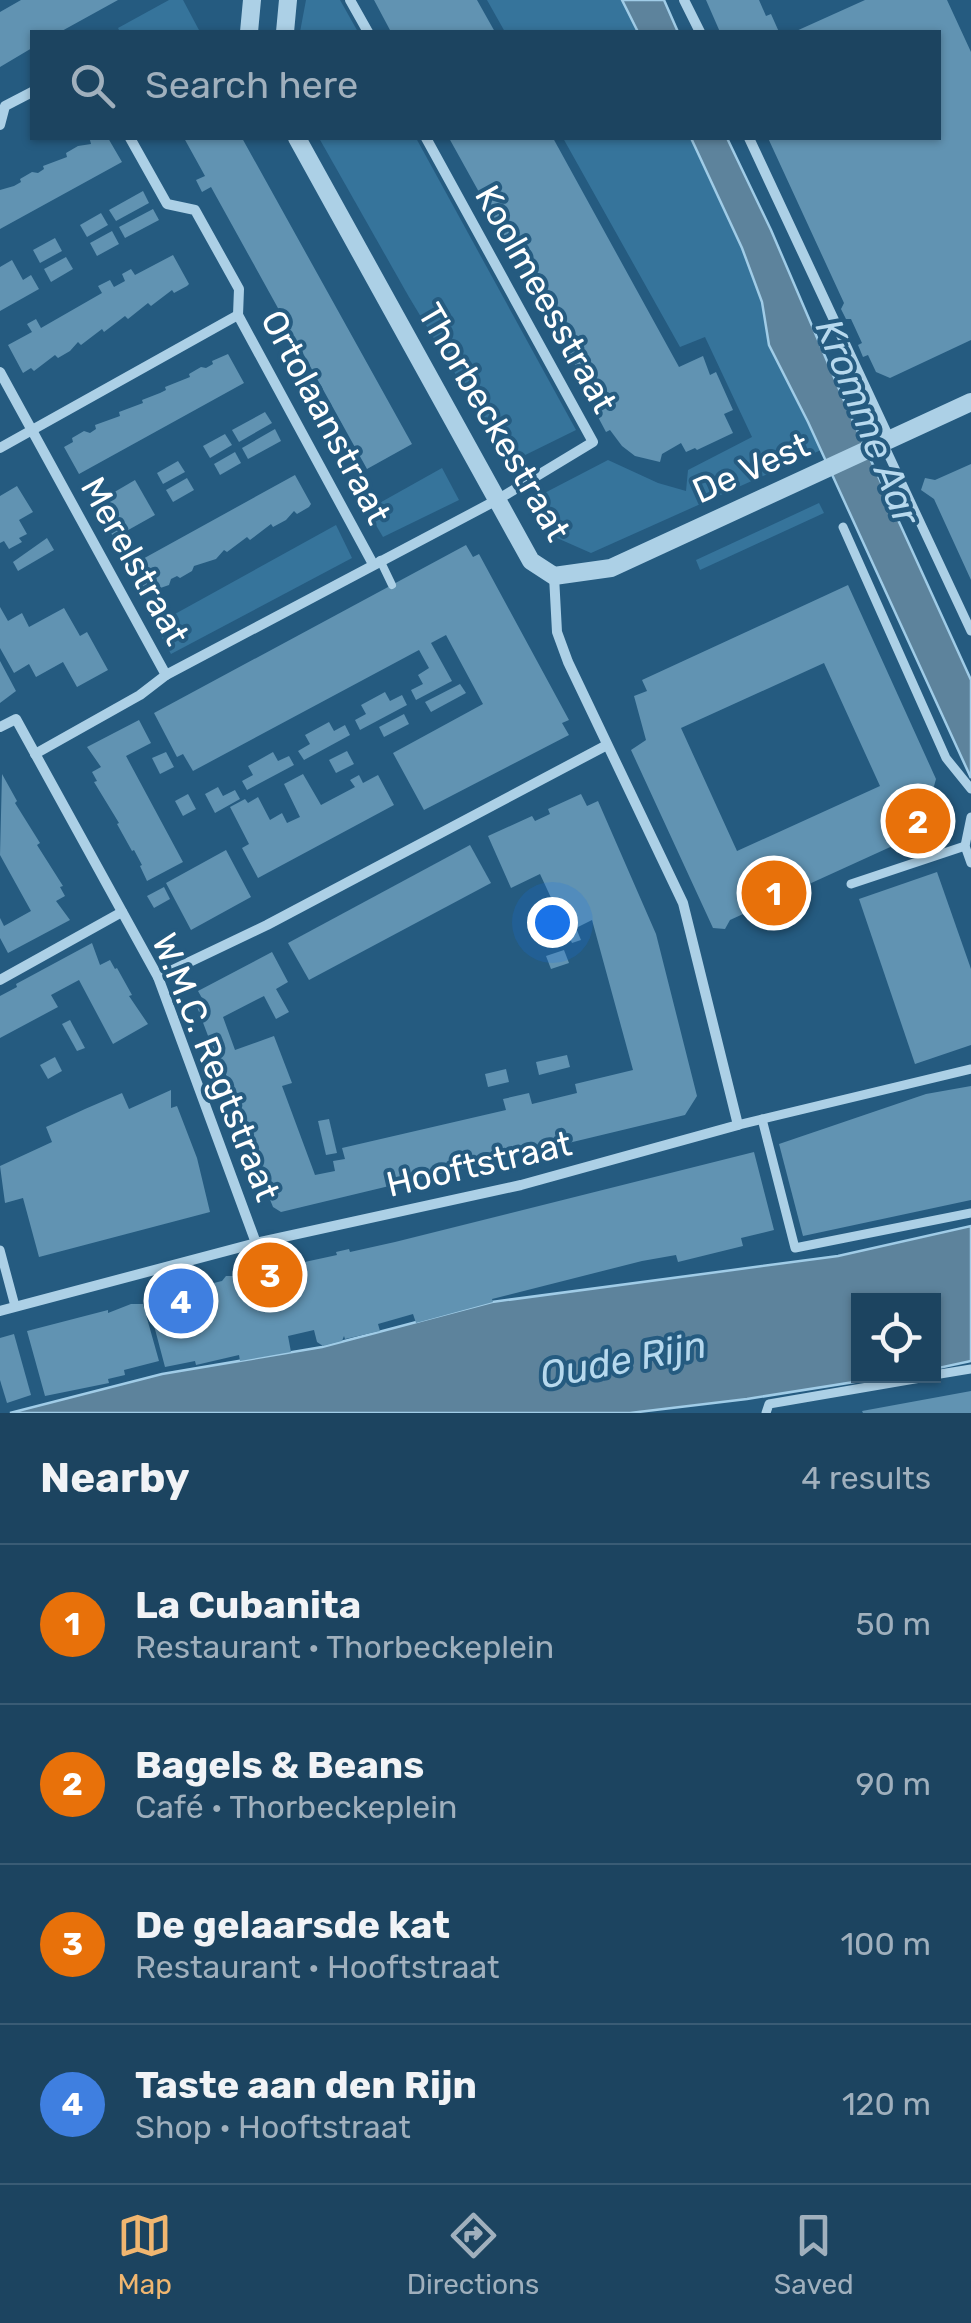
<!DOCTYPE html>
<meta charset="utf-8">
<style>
body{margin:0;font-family:Rubik,sans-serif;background:#254b66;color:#f1f3f6}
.controls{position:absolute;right:30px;bottom:30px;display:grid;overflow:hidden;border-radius:0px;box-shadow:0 2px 8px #0004}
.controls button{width:90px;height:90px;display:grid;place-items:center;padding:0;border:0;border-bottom:2px solid #3a5c75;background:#1c4460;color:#f1f3f6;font:50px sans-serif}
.you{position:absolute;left:552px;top:922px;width:35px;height:35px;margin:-25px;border:8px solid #fff;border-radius:50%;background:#1a73e8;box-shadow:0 0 0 15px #1a73e833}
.badge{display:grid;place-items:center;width:65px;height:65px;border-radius:50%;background:#f0b670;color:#fff;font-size:32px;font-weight:700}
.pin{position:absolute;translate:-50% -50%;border:5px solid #fff;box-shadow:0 2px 10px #0006}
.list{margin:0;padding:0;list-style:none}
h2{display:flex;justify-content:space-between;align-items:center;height:130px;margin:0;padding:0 40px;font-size:42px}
h2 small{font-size:32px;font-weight:400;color:#a0b0bd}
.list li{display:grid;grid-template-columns:65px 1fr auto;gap:30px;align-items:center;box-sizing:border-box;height:160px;padding:0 40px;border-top:2px solid #3a5c75}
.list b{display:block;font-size:38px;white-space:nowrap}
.list p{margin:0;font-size:32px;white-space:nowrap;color:#a0b0bd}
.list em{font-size:32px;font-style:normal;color:#a0b0bd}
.icon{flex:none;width:55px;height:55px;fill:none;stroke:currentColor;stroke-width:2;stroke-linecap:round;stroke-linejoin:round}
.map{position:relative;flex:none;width:971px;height:1413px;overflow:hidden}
.search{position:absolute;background:#1c4460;box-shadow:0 2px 8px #0004;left:30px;right:30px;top:30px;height:110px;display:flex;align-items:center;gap:25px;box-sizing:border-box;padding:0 35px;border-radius:0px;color:#a0b0bd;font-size:38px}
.sheet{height:770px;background:#1c4460}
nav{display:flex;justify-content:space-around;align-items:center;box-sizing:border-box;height:140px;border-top:2px solid #3a5c75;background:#1c4460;font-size:28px;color:#a0b0bd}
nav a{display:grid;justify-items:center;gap:5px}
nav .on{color:#f0b670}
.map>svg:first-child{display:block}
.green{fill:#36749b}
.water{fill:#5d839c;stroke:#a0cce7;stroke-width:2.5}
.building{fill:#6193b2;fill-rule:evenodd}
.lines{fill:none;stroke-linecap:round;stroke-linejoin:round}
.service{stroke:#acd0e6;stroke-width:8}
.pedestrian{stroke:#acd0e6;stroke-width:9}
.minor{stroke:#acd0e6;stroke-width:10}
.tertiary{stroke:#acd0e6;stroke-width:18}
.labels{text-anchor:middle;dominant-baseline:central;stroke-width:8;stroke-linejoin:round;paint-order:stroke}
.street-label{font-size:35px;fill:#fff;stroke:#255b80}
.water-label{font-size:38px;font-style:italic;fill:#b7d9ee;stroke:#255b80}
</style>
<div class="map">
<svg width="971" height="1413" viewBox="0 0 971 1413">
<rect width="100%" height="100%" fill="#255b80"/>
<g class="green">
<path d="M169 0H183L200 32H120L118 28Z"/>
<path d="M306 0H340L358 32H300Z"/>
<path d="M487 0H622L638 32H505Z"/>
<path d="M319 138H416L576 430 509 463 409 297Z"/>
<path d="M563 138H691L742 248 762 302 769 345 821 450 591 553 557 538 531 500 608 460 658 483 686 491 688 470 752 437 705 337 680 347Z"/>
<path d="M442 468 459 500 383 537 367 510Z"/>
<path d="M819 503 824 513 700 570 696 560Z"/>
<path d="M336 525 352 558 171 654 155 625Z"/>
</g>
<g class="water">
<path d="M622 0H664L678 32H638Z"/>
<path d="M691 138H727L771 230 848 410 971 680V778L808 422 769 345 762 302 742 248Z"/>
<path d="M971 1226V1361L934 1369V1300H858V1376H892L747 1399 630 1413H10L162 1374 322 1347 492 1302 838 1256Z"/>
</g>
<g class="building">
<path d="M21 0H118L60 32H32V48L0 67V12Z"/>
<path d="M374 0H477L495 32H391Z"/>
<path d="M706 0H759L766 16 771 14 779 32H720Z"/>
<path d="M865 0H947L971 52V340L890 378 876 372 868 355 863 357 858 345 862 343 851 319H846L841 309 844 303 768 138H939V32H794Z"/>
<path d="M94 138H108L122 162 0 229V190L14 186 21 182 20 179 32 172 38 173 44 169 43 166 67 157 66 153 78 146 91 144 90 140Z"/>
<path d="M184 138H242L412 444 367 469 211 187 202 192 196 180 205 176Z"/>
<path d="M449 138H553L679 367 703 356 710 375 716 372 733 410 724 414 733 433 697 450 695 448 686 452 681 443 662 454 660 462 635 456 622 446 610 430 606 432 597 415 600 410Z"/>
<path d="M143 191 149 203 116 221 109 210Z"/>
<path d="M153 209 159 220 125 238 119 227Z"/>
<path d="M101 213 108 225 87 237 80 225Z"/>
<path d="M112 231 119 244 97 256 90 243Z"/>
<path d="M55 238 62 251 40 263 33 250Z"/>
<path d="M173 255 189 284 187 286 174 293 172 290 151 306 148 303 128 319 125 316 104 332 102 329 81 345 78 342 70 351 58 358 55 355 34 371 31 368 23 373 8 345 32 332 27 324 36 319 41 328 102 293 98 286 110 280 114 287 125 281 122 274 131 269 135 275Z"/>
<path d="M66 257 73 269 51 282 44 269Z"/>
<path d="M12 260 23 280 31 275 39 289 0 311V267Z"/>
<path d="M228 354 244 383 79 474 64 447 73 442 72 438 84 431 90 433 96 429 95 425 120 416 119 412 143 403 142 400 160 393 166 390 165 387 190 377 189 374 201 367 206 368 213 364 212 361Z"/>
<path d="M265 412 272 423 239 442 232 430Z"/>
<path d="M275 429 281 441 248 459 242 448Z"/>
<path d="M225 434 232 445 210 458 203 446Z"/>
<path d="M235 452 241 463 220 475 214 464Z"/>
<path d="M178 461 185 472 163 484 157 473Z"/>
<path d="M971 464V580L934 499 921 490 925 478 935 480Z"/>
<path d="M295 475 311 504 309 507 297 514 294 511 286 520 273 527 271 524 250 540 247 537 227 552 224 550 216 559 194 566 192 571 180 578 177 576 171 579 169 585 146 593 130 566Z"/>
<path d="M187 478 194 490 173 502 166 490Z"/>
<path d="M135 480 155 515 114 538 94 504Z"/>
<path d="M17 486 33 512 19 520 27 534 19 538 22 542 9 549 4 541 0 543V496Z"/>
<path d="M47 538 54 550 18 571 13 562Z"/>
<path d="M466 545 473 557 479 554 569 720 562 723 569 735 424 810 393 753 483 704 446 635 431 643 452 681 416 700 411 690 423 684 418 675 429 668 419 650 193 771 183 754 177 757 154 713Z"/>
<path d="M848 585 936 779 921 833 730 920 725 929 713 928 631 750 646 740 634 696 647 691 642 680ZM824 663 880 786 737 851 681 728Z"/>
<path d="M0 607 8 621 22 613 29 627 64 608 80 636 87 632 108 670 77 687 63 662 36 677 29 664 14 673 0 648Z"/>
<path d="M0 661 16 691 0 703Z"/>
<path d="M460 684 466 693 431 712 425 702Z"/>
<path d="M385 692 390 701 402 695 407 705 360 730 355 720 366 714 361 705Z"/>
<path d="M404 714 409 724 384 737 379 727Z"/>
<path d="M139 720 151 743 126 756 183 862 147 881 140 866 142 865 134 850 132 851 117 824 119 823 94 782 97 781 92 772 101 767 87 747Z"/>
<path d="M329 722 334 731 345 725 350 735 304 760 298 751 310 744 305 735Z"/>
<path d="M347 751 354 764 336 773 329 760Z"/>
<path d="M166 752 174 767 160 774 152 758Z"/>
<path d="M273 752 278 761 289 756 294 765 247 790 242 781 253 775 248 766Z"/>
<path d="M2 774 17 801 15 803 40 843 37 845 63 886 60 887 65 896 56 901 70 920 8 953 0 938V918L4 926 31 911 0 855Z"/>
<path d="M303 774 321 805 355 787 350 780 359 775 363 783 378 775 394 805 258 878 242 848 249 844 230 807 245 799 248 803 258 797 270 820 282 813 287 823 300 817 284 784Z"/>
<path d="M218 787 223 796 235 790 240 799 215 813 205 794Z"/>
<path d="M188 794 196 809 183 816 175 801Z"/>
<path d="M581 794 587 806 598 801 656 934 697 1096 685 1115 281 1212 273 1207 267 1192 270 1191 228 1080 219 1056 216 1057 196 1004 203 1000 198 991 272 952 288 982 276 989 289 1012 276 1019 264 996 223 1017 235 1050 274 1036 292 1083 282 1086 315 1175 335 1171 333 1161 345 1159 342 1148 506 1110 503 1099 529 1093 532 1104 577 1093 575 1084 633 1070 592 920 576 928 581 940 572 943 540 874 511 888 488 836 532 816 535 821 550 814 548 809Z"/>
<path d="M470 845 491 883 309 980 288 943Z"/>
<path d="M226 850 251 897 191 930 166 883Z"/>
<path d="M937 872 971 969V1045L915 1064 859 899Z"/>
<path d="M164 887 170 899 154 908 147 896Z"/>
<path d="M92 943 100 965 110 960 115 969 117 968 132 995 129 996 148 1024 113 1044 79 980 51 995 58 1007 0 1038V996L17 987 16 984Z"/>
<path d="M564 950 569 963 551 969 546 956Z"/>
<path d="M70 1020 85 1048 77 1051 62 1024Z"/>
<path d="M567 1055 570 1067 539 1075 536 1062Z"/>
<path d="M55 1057 62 1071 48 1079 40 1065Z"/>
<path d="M506 1069 509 1082 488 1087 485 1074Z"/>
<path d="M971 1086V1200L803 1236 779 1144 926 1094Z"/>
<path d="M171 1090V1108L177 1106 197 1158 210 1212 39 1257 23 1198 5 1203 0 1166 52 1142 46 1127 85 1109 122 1093 129 1109Z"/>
<path d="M329 1119 337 1153 326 1155 318 1121Z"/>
<path d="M754 1152 774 1230 741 1238 743 1246 678 1262 676 1255 642 1261 492 1299 493 1302 416 1323 413 1314 378 1324 380 1331 345 1339 344 1336 342 1341 323 1346 317 1342 314 1330 288 1336 291 1352 240 1361 239 1355 196 1365 195 1361 165 1367 147 1299 222 1281 226 1276H239L243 1272H257L271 1266 277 1268 337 1255 336 1252 349 1249 350 1252 395 1242Z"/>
<path d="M131 1304H143L159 1361 124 1370 125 1375 108 1379 109 1383 45 1396 27 1331 108 1310V1313Z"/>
<path d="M14 1334 31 1395 7 1403 0 1380V1338Z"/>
<path d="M971 1391V1413H863L862 1411Z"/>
</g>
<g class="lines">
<path class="service" d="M380 560 392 585"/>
<g class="pedestrian">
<path d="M883 443 971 631"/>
<path d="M843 527 946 758 971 789"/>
<path d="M971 817 965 846 971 863"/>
<path d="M851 884 965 846"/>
<path d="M762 1119 795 1248 971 1213"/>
<path d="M738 1125 971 1069"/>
<path d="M0 1250 15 1306"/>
<path d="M934 1375 971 1369"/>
<path d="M766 1413 769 1404 932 1376"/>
</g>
<g class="minor">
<path d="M350 0 368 32"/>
<path d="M684 0 700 32"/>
<path d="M0 125 5 106 32 92"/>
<path d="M130 138 167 204 195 210 239 289 238 315 373 564"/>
<path d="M749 138 890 440"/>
<path d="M0 372 166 675"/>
<path d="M0 448 238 315"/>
<path d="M0 727 16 719 158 977 256 1243"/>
<path d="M35 754 140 695 166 675 497 500 593 442 426 138"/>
<path d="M158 977 267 925 607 745"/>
<path d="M0 980 122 912"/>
<path d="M0 1311 256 1243 521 1185 738 1125 683 903 568 662 557 632 554 576"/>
</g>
<g class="tertiary">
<path d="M249 32 252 0"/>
<path d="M285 32 288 0"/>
<path d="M297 138 531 561 554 576 611 568 971 402"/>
</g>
</g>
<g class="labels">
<g class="street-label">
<text transform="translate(546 299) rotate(61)">Koolmeesstraat</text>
<text transform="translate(326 417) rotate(62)">Ortolaanstraat</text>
<text transform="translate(494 422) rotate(60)">Thorbeckestraat</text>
<text transform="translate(751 468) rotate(-24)">De Vest</text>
<text transform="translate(135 561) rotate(61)">Merelstraat</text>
<text transform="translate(216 1067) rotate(68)">W.M.C. Regtstraat</text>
<text transform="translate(479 1164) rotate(-13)">Hooftstraat</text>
</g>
<g class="water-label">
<text transform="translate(868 422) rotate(68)">Kromme Aar</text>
<text transform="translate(623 1360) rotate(-11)">Oude Rijn</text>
</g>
</g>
</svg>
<div class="controls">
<button><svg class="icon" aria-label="locate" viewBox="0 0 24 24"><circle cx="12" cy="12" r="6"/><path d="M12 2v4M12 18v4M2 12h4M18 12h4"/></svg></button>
</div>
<div class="you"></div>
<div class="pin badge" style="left:774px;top:893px;background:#e8710a">1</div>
<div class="pin badge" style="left:918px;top:821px;background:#e8710a">2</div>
<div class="pin badge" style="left:270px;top:1275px;background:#e8710a">3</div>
<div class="pin badge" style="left:181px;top:1301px;background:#3f7fe0">4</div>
<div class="search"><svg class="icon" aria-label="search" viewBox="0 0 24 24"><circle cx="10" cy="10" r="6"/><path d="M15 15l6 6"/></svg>Search here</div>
</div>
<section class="sheet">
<h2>Nearby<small>4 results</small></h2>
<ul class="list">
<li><span class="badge" style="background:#e8710a">1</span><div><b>La Cubanita</b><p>Restaurant · Thorbeckeplein</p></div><em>50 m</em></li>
<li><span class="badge" style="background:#e8710a">2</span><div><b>Bagels &amp; Beans</b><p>Café · Thorbeckeplein</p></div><em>90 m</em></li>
<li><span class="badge" style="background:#e8710a">3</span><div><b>De gelaarsde kat</b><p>Restaurant · Hooftstraat</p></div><em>100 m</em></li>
<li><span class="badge" style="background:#3f7fe0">4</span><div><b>Taste aan den Rijn</b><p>Shop · Hooftstraat</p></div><em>120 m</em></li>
</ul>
</section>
<nav>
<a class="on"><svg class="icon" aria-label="map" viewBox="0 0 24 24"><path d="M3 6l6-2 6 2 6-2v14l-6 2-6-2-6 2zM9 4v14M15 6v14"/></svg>Map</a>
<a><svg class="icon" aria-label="directions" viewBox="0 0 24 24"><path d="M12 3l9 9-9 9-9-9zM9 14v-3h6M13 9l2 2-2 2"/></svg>Directions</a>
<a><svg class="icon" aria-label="saved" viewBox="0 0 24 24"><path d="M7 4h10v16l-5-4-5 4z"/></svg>Saved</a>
</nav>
